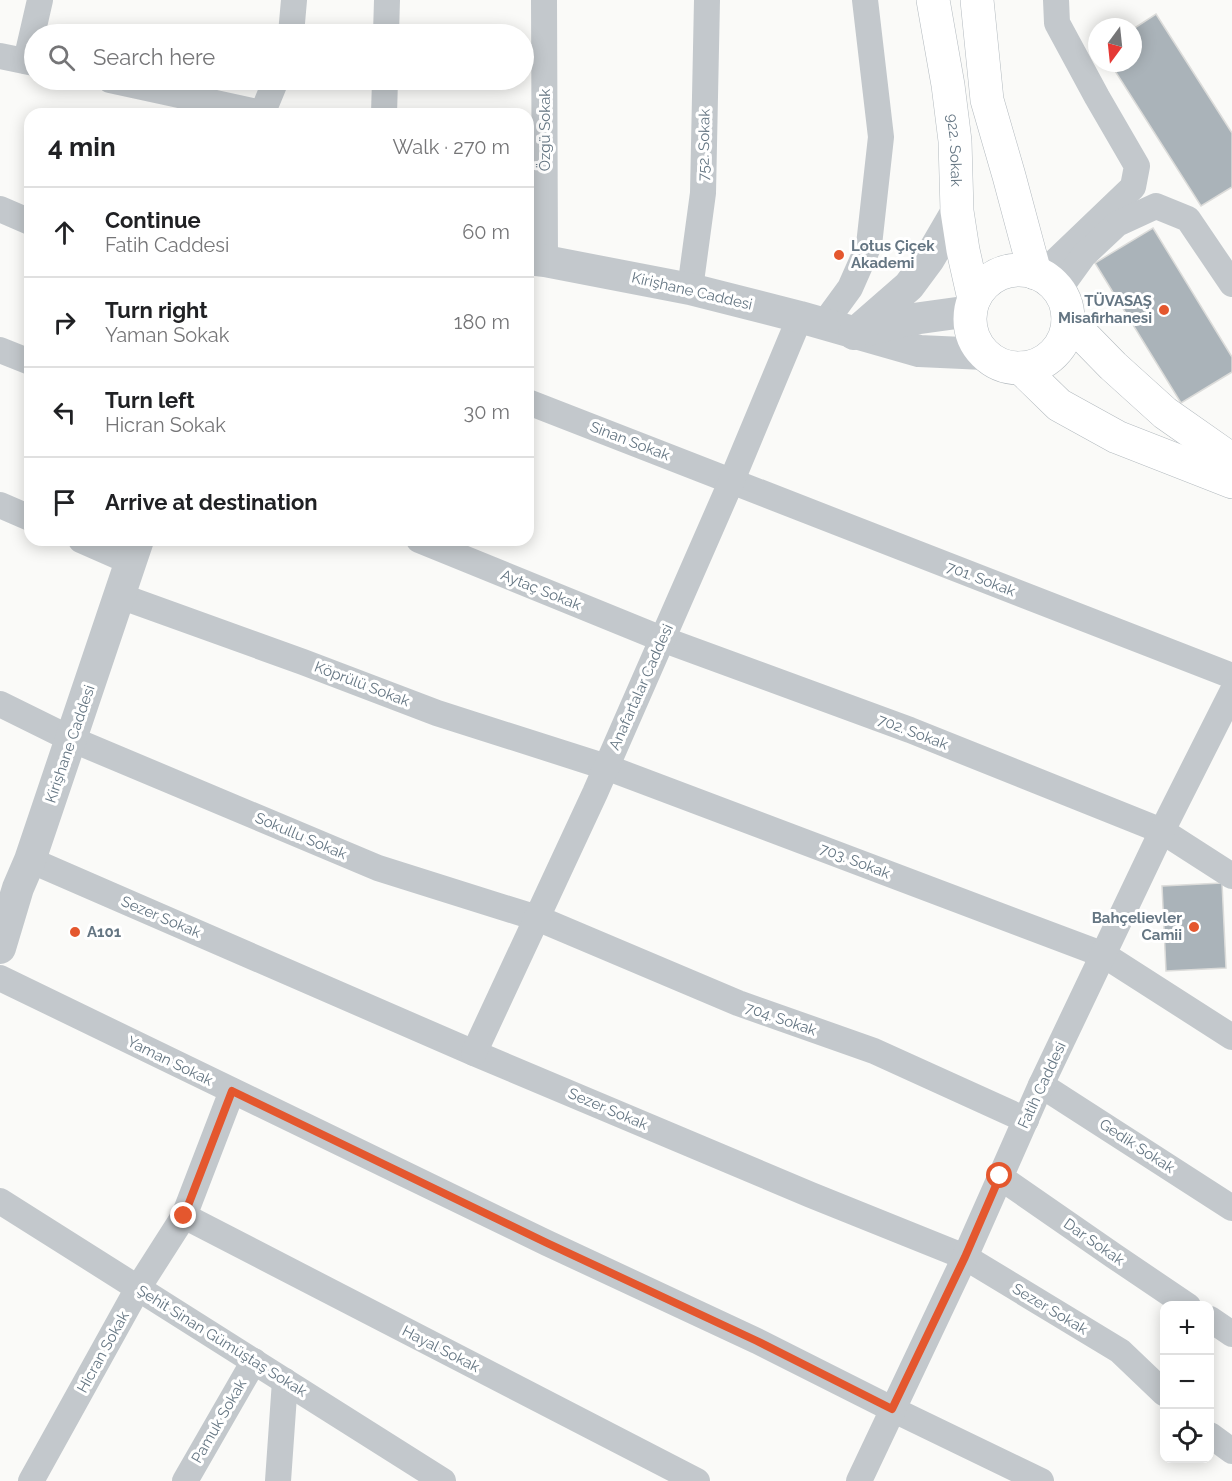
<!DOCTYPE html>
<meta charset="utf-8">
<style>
body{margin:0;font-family:Raleway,sans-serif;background:#f2f2f2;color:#202124}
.controls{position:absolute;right:18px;bottom:18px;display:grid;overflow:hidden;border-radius:12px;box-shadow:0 3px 15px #0003}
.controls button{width:54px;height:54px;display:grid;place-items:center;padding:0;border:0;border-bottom:2px solid #e0e0e0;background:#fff;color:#202124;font:30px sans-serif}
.compass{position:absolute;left:1088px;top:18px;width:54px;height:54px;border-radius:50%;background:#fff;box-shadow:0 3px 15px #0003;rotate:195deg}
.stop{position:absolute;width:18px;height:18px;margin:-14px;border:4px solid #e4572e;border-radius:50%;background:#fff}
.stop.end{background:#e4572e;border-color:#fff;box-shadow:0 2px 6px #0008}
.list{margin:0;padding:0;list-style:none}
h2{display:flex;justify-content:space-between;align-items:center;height:78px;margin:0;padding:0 24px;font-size:26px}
h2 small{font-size:20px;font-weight:400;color:#757577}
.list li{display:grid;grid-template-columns:39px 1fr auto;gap:18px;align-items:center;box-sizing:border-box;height:90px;padding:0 24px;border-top:2px solid #e0e0e0}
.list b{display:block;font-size:22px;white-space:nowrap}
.list p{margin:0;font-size:20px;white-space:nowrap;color:#757577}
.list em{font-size:20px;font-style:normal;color:#757577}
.icon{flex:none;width:33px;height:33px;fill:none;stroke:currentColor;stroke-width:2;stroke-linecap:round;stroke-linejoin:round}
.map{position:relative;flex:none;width:1232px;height:1481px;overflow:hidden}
.search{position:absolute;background:#fff;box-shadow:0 3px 15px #0003;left:24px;top:24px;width:510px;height:66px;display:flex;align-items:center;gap:15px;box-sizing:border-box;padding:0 21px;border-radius:33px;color:#757577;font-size:22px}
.panel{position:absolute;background:#fff;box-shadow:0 3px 15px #0003;left:24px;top:108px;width:510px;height:438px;border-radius:18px}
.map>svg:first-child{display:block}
.building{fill:#aab3b9;stroke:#dcdcda;stroke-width:1.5}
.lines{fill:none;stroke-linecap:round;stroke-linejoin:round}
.secondary-casing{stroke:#b3babf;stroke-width:34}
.minor{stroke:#c3c8cc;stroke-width:26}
.tertiary{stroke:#c3c8cc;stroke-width:32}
.secondary{stroke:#fff;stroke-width:33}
.route{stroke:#e4572e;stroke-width:8}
.poi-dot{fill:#e4572e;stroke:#fff;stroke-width:2}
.labels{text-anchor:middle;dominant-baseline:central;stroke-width:6;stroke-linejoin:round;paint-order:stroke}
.street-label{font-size:15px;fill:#657683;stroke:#fff}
.poi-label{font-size:15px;font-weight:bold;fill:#657683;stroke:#fff;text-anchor:start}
</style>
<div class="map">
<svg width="1232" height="1481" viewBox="0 0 1232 1481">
<rect width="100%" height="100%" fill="#fafaf8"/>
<g class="building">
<path d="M1156 14 1232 133V187L1201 206 1110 63H1133V29Z"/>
<path d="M1153 228 1232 357V372L1181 403 1095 263Z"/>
<path d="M1222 883 1226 968 1166 971 1162 886Z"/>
</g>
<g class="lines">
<defs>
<g id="secondary">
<path id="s1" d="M933 0 948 85 955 141 957 211 963 250 974 299"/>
<path d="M977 0 987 100 1009 176 1035 273"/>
<circle cx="1019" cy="319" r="49"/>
<path d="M1068 320 1113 366 1165 413 1232 460"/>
<path d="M1021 368 1059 405 1117 437 1232 482"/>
</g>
</defs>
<use href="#secondary" class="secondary-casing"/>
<g class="minor">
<path d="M544 0 545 261"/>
<path d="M291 34 294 0"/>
<path d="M386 34 387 0"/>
<path d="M0 56 34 63"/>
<path d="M26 61 40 0"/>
<path d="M110 80 262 113"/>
<path d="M262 114 276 80"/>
<path d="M384 114 385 80"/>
<path d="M0 209 30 222"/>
<path d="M1041 275 1133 187 1137 166 1097 97 1057 23 1056 0"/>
<path d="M690 289 703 193 707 0"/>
<path d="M1058 291 1084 255 1117 224 1156 206 1188 219 1232 284"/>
<path d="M823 325 850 288 869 245 881 137 865 0"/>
<path d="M0 350 30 362"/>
<path d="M528 402C763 492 997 585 1232 676"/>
<path d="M0 505 30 518"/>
<path d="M81 540 131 562"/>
<path d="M419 540 662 639 910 730 1162 831 1232 876"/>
<path d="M120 596 303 662 437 713 606 767 1104 955 1232 1037"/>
<path d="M0 704 71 739 378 868 537 918 738 1003 874 1051 1026 1120"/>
<path d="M30 860 474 1053 811 1195 965 1257 1120 1351 1164 1393"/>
<path d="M0 978 547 1243 757 1341 892 1409 1041 1481"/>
<path d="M474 1053 595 793 732 480 800 317"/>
<path d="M1041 1085 1232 1208"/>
<path d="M1000 1177 1114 1256 1188 1306"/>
<path d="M0 1201 443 1481"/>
<path d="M184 1216 697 1481"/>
<path d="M1210 1319 1232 1334"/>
<path d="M1210 1435 1232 1451"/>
<path d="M31 1481 138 1288 184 1216 232 1091"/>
<path d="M185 1481 254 1361"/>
<path d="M278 1481 285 1381"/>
<path d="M859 1481 965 1257 1041 1085 1162 831 1232 692"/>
</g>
<g class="tertiary">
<path d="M528 259 545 261 690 289 800 317 919 351 985 354"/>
<path d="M861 332 906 320 971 311"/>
<path d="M854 334 909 286 929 259 957 211"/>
<path d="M0 948 18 888 30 860 138 540"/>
</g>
<use href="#secondary" class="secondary"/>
</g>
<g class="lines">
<path class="route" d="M184 1216 232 1091 547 1243 757 1341 892 1409 965 1257 1000 1176"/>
</g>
<g class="poi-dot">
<circle cx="839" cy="255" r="6"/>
<circle cx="1164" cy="310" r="6"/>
<circle cx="1194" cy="927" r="6"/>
<circle cx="75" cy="932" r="6"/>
</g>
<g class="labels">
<g class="street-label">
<text transform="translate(545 130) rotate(-90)">Özgü Sokak</text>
<text transform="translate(704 145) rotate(-89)">752. Sokak</text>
<text stroke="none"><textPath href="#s1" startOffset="152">922. Sokak</textPath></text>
<text transform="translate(692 291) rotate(13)">Kirişhane Caddesi</text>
<text transform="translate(630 441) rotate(21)">Sinan Sokak</text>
<text transform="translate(981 579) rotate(21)">701. Sokak</text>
<text transform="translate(541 590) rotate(22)">Aytaç Sokak</text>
<text transform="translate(362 684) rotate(21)">Köprülü Sokak</text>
<text transform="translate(641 687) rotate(-66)">Anafartalar Caddesi</text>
<text transform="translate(913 732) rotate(21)">702. Sokak</text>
<text transform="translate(70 744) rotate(-71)">Kirişhane Caddesi</text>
<text transform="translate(301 836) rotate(23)">Sokullu Sokak</text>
<text transform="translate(855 861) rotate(21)">703. Sokak</text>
<text transform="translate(161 917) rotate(23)">Sezer Sokak</text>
<text transform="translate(781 1019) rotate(19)">704. Sokak</text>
<text transform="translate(170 1061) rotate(26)">Yaman Sokak</text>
<text transform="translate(1042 1085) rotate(-65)">Fatih Caddesi</text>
<text transform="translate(608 1109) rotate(23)">Sezer Sokak</text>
<text transform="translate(1137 1146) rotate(33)">Gedik Sokak</text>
<text transform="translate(1094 1242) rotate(35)">Dar Sokak</text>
<text transform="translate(1050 1309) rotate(31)">Sezer Sokak</text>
<text transform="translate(222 1341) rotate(32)">Şehit Sinan Gümüştaş Sokak</text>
<text transform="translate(441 1349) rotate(27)">Hayal Sokak</text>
<text transform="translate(103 1352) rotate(-61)">Hicran Sokak</text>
<text transform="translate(219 1421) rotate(-60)">Pamuk Sokak</text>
</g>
<g class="poi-label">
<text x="851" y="246">Lotus Çiçek<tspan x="851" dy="17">Akademi</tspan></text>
<text x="1152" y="301" text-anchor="end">TÜVASAŞ<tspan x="1152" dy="17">Misafirhanesi</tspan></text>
<text x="1182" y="918" text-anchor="end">Bahçelievler<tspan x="1182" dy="17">Camii</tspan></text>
<text x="87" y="932">A101</text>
</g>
</g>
</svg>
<div class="controls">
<button>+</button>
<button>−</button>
<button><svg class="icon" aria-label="locate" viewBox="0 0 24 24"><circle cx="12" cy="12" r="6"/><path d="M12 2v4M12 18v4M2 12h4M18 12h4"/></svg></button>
</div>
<svg class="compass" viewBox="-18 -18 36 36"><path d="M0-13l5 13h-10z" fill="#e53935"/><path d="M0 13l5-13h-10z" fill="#757577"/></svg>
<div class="stop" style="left:1000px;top:1176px"></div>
<div class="stop end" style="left:184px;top:1216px"></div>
<div class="search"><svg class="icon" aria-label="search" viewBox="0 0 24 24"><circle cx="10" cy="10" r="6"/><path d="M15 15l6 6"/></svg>Search here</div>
<section class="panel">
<h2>4 min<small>Walk · 270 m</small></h2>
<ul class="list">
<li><svg class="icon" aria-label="ahead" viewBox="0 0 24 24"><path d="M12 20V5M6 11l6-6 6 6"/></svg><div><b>Continue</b><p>Fatih Caddesi</p></div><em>60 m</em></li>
<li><svg class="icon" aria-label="right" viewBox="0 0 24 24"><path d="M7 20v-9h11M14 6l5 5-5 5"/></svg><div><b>Turn right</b><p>Yaman Sokak</p></div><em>180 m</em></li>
<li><svg class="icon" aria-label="left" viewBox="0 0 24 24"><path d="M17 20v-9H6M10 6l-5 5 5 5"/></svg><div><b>Turn left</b><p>Hicran Sokak</p></div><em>30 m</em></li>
<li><svg class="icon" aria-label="arrive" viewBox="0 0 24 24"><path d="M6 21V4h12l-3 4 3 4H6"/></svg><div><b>Arrive at destination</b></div></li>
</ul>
</section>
</div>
